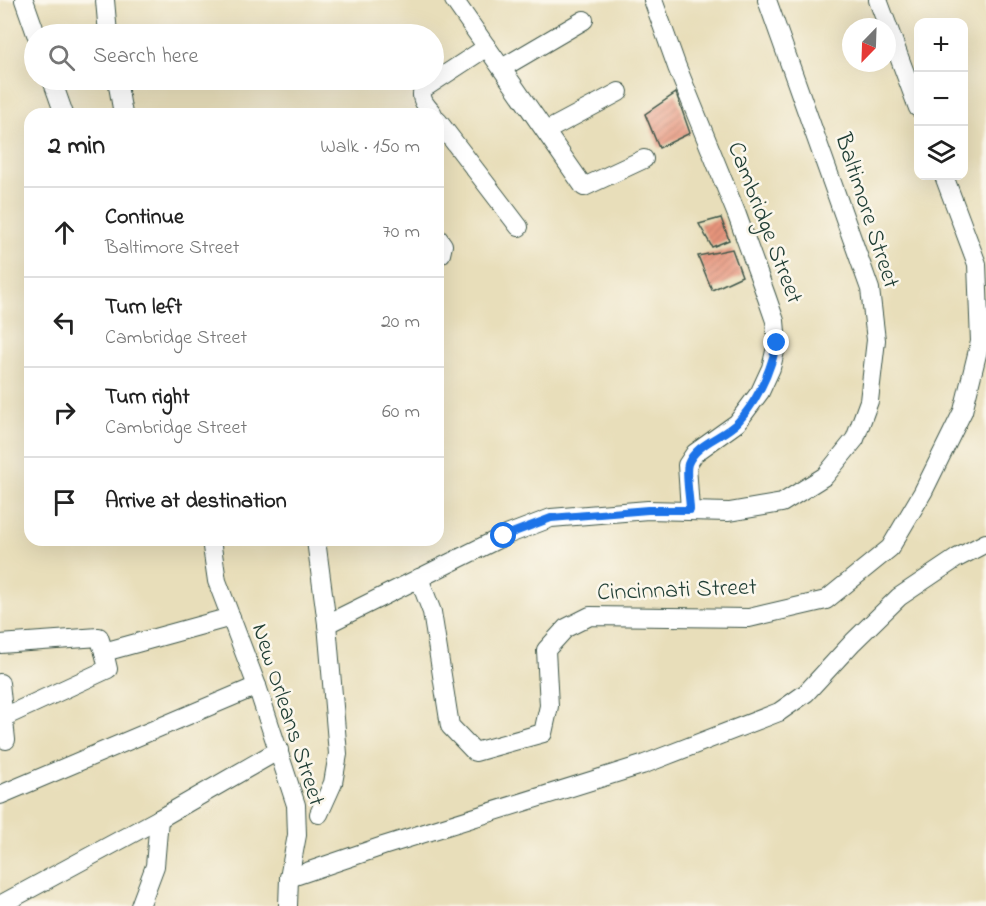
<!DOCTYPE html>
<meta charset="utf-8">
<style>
body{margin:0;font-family:"Indie Flower",sans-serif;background:#f6f6f6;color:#222}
.controls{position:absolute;right:18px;top:18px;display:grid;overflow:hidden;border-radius:12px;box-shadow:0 6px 24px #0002}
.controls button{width:54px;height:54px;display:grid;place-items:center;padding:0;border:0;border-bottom:2px solid #e0e0e0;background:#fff;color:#222;font:30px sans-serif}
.compass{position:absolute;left:842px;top:18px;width:54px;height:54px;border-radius:50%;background:#fff;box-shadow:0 6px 24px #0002;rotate:203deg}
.stop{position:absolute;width:18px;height:18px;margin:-14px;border:4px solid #1a73e8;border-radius:50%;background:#fff}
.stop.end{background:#1a73e8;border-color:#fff;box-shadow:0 2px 6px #0008}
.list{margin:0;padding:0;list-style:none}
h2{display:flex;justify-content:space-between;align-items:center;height:78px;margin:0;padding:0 24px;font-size:26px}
h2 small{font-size:20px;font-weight:400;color:#767676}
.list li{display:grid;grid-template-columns:39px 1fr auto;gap:18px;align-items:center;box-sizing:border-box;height:90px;padding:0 24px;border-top:2px solid #e0e0e0}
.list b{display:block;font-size:22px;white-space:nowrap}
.list p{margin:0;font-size:20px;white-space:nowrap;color:#767676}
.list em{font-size:20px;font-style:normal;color:#767676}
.icon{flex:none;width:33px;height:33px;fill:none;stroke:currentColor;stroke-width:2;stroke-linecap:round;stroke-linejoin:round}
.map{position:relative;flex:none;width:986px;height:906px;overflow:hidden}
.search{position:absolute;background:#fff;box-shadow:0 6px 24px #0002;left:24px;top:24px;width:420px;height:66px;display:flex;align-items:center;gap:15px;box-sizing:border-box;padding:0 21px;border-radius:33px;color:#767676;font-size:22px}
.panel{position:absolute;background:#fff;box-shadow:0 6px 24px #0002;left:24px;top:108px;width:420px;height:438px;border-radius:18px}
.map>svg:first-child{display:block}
.building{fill:url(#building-hatch)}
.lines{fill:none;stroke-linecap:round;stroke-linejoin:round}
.street-casing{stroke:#3d5548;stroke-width:20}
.street{stroke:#fff;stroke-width:18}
.route{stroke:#1a73e8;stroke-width:8}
.labels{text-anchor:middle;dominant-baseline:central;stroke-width:5;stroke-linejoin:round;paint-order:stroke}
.street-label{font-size:24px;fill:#1f3d34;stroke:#fbf7ec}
</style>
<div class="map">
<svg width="986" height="906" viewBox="0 0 986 906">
<defs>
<pattern id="building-hatch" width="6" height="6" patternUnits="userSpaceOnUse" patternTransform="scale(1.5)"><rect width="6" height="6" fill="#e7947c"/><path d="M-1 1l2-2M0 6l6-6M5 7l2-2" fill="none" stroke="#bb7a66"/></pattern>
</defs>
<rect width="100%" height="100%" fill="#fbf7ec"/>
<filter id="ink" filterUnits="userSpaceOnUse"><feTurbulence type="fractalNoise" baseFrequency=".0167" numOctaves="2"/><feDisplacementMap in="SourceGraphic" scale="12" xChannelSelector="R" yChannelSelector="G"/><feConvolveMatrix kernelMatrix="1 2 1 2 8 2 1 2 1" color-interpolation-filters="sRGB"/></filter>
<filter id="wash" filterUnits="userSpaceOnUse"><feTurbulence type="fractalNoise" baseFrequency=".008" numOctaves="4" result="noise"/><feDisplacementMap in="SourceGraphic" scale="24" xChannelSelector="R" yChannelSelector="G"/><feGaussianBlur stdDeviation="1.35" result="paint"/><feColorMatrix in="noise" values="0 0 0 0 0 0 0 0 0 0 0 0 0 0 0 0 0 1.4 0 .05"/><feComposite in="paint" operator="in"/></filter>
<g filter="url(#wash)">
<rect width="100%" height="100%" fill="#e8deba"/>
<g id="blocks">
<g class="building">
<path d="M676 93 690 133 659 148 645 114Z"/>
<path d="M721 218 729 240 712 247 699 224Z"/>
<path d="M732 249 742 276 712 290 698 256Z"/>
</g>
</g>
</g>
<g filter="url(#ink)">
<use href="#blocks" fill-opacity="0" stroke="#3d5548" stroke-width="1.5"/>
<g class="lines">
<defs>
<g id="street">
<path d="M24 0 36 34"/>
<path d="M105 0 108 34"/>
<path d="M454 0 584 187 644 159"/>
<path d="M653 0 677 67 737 215 767 298 775 321 777 343 771 368 760 392 737 423 695 453 687 465 690 510"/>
<path d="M878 0 918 108"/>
<path d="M502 68 584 20"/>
<path d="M52 80 64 114"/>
<path d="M117 80 123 114"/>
<path d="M433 114C427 106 419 100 423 89L487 47"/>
<path d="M438 121 519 227"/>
<path d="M546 131 619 92"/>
<path d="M438 238 443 245 441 254 438 256"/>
<path d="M211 540 217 581 257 686 296 805 297 835 289 878 288 906"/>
<path d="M316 540 327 624 338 754 333 783 319 814"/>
<path d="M419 578 432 612 450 726 475 752 543 733 549 706 546 650 566 628 590 616 749 618 826 600 890 548 923 492 963 411 980 342 977 264 944 176"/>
<path d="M327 624 504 536 551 518 648 510 729 512 782 503 825 476 855 439 869 401 876 340 870 289 767 0"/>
<path d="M0 644 99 637 104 652 231 617"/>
<path d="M0 683 6 740"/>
<path d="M4 717 108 669 104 652"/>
<path d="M0 795 257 686"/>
<path d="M289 878 383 846 642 765 779 712 806 693 853 642 899 597 957 558 986 543"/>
<path d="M0 905 159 819 279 750"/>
<path d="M140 906 155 866 159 819"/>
</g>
</defs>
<use href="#street" class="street-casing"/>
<use href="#street" class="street"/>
</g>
</g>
<g class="lines" filter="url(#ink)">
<path class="route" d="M504 536 551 518 648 510H690C690 499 685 473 688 464 696 443 724 437 738 422 759 399 770 372 777 343"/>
</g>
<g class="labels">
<g class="street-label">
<text transform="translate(866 211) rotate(72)">Baltimore Street</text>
<text transform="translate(764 223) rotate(69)">Cambridge Street</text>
<text transform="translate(677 591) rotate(-2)">Cincinnati Street</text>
<text transform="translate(287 715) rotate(72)">New Orleans Street</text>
</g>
</g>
</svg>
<div class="controls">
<button>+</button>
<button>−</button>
<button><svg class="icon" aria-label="layers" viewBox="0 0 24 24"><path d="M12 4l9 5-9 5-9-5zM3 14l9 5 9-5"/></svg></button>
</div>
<svg class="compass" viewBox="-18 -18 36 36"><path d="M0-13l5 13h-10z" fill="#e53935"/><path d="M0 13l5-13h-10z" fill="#767676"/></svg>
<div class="stop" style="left:504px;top:536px"></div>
<div class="stop end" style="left:777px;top:343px"></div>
<div class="search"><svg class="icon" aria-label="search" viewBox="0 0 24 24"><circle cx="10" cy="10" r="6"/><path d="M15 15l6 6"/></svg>Search here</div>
<section class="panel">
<h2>2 min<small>Walk · 150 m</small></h2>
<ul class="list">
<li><svg class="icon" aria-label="ahead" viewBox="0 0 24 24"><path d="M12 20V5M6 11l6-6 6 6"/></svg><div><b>Continue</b><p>Baltimore Street</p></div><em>70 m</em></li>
<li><svg class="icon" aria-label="left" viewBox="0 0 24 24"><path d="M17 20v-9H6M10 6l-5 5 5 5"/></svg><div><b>Turn left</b><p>Cambridge Street</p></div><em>20 m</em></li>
<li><svg class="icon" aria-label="right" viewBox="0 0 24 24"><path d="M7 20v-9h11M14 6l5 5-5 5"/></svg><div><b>Turn right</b><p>Cambridge Street</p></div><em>60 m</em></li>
<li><svg class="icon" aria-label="arrive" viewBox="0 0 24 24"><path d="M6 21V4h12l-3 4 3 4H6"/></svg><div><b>Arrive at destination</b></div></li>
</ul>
</section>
</div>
